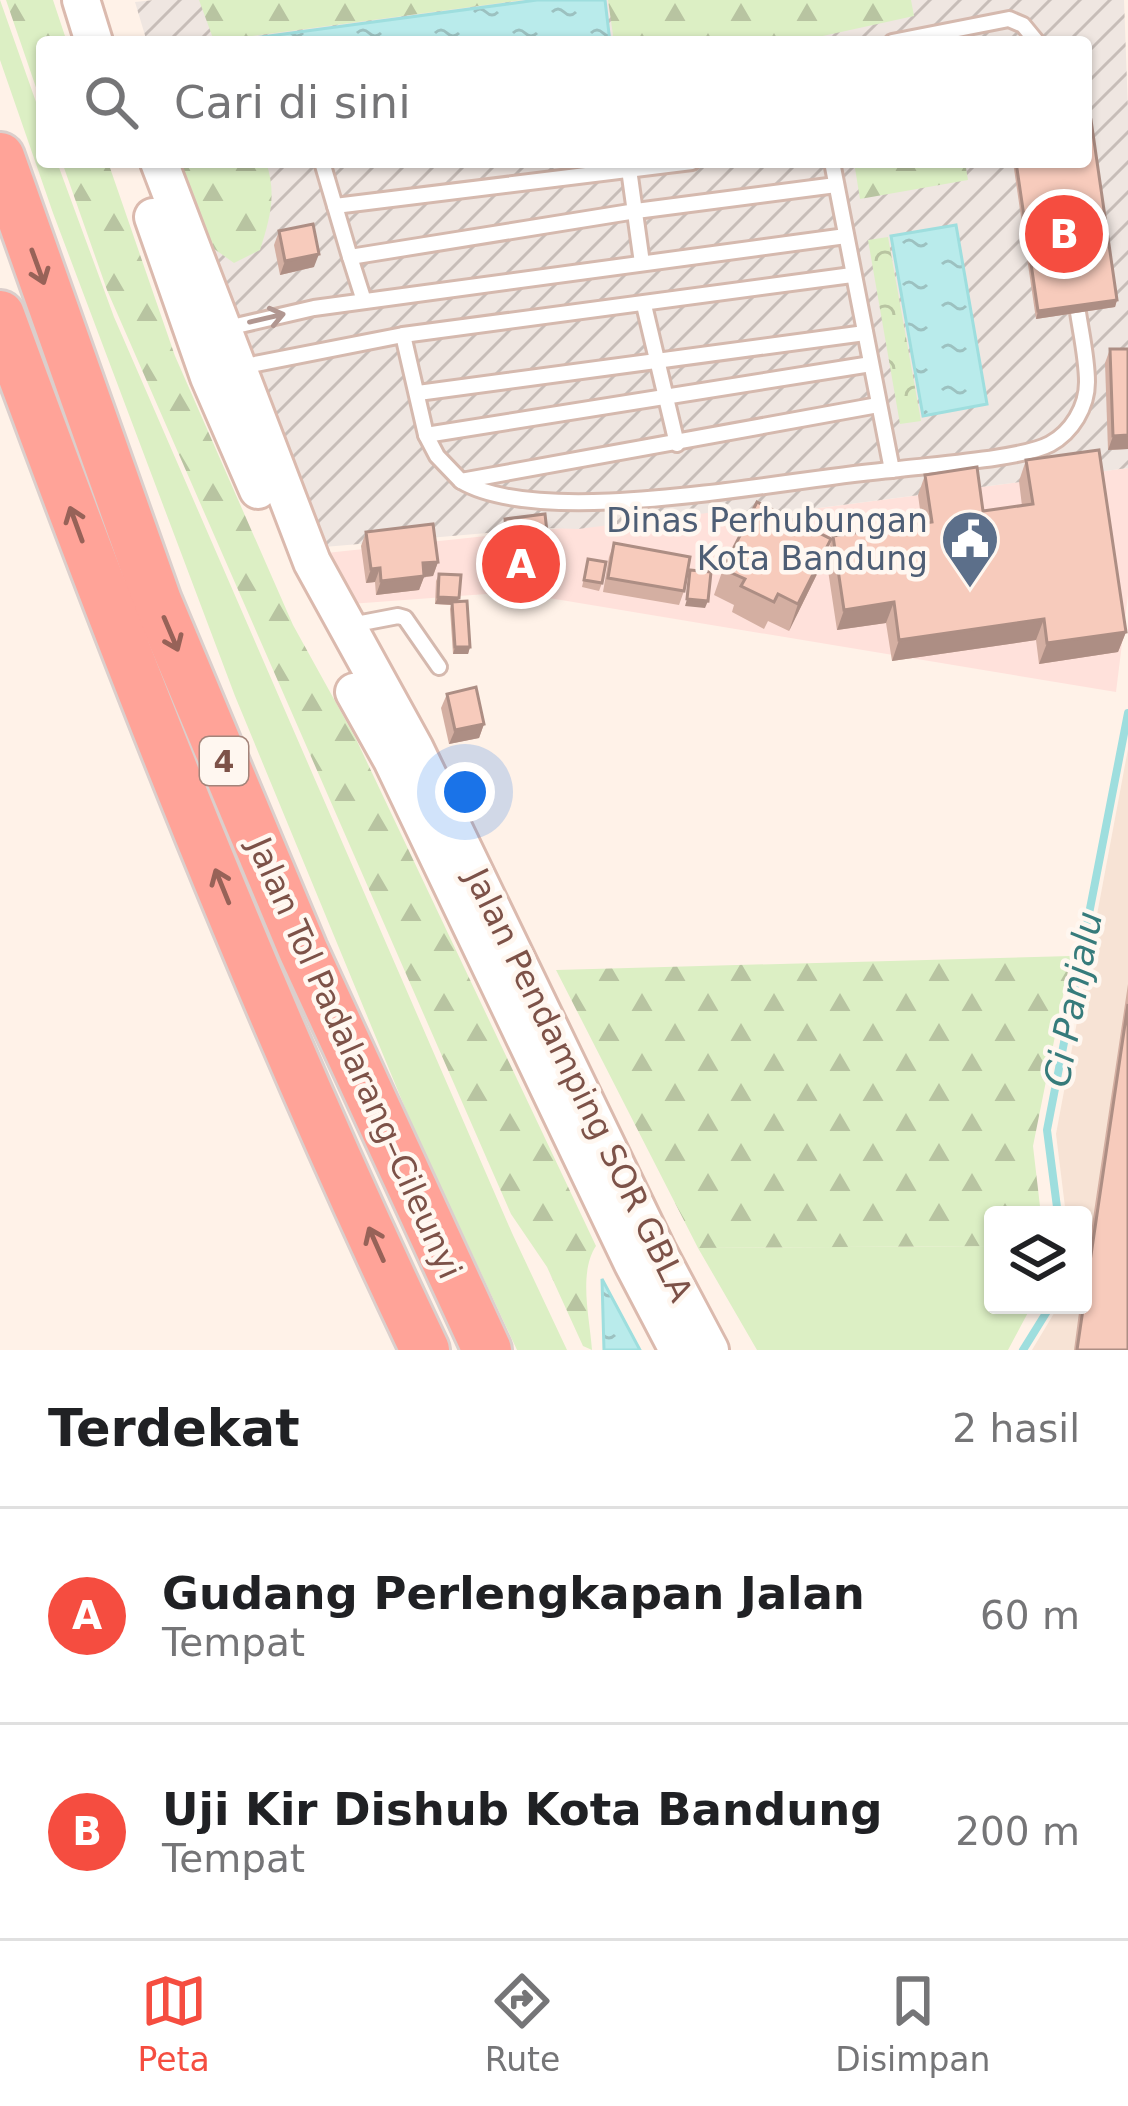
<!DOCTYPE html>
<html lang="id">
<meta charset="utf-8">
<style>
body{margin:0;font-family:"DejaVu Sans",sans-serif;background:#f6f6f6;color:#202124}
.controls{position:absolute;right:36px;bottom:36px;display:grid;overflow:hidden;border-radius:12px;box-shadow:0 3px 9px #0004}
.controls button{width:108px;height:108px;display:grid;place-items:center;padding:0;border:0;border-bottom:3px solid #e0e0e0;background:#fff;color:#202124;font:60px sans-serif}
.you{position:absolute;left:465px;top:792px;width:42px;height:42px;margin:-30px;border:9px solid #fff;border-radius:50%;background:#1a73e8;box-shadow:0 0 0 18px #1a73e833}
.badge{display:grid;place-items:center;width:78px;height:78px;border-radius:50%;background:#f54d40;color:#fff;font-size:39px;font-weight:700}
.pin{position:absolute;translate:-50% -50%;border:6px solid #fff;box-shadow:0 3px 12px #0006}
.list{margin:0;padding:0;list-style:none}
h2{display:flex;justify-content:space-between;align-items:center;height:156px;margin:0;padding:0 48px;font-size:51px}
h2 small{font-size:39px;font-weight:400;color:#757577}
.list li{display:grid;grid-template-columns:78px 1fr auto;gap:36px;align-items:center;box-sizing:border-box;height:216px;padding:0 48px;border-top:3px solid #e0e0e0}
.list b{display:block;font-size:45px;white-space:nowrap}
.list p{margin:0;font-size:39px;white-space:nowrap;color:#757577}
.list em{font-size:39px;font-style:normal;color:#757577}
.icon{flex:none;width:66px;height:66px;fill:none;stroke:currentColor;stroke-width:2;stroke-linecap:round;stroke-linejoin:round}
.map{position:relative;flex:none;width:1128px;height:1350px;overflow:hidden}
.search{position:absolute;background:#fff;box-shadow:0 3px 9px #0004;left:36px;right:36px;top:36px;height:132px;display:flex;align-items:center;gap:30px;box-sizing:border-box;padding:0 42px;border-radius:12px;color:#757577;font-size:45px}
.sheet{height:588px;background:#fff}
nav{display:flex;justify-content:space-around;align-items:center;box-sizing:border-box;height:168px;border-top:3px solid #e0e0e0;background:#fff;font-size:33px;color:#757577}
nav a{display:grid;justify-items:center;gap:6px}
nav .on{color:#f54d40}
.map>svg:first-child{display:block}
.residential{fill:#f7e3d5}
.commercial{fill:#ffe1db}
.industrial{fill:url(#industrial-furrows)}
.green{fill:#dcefc4}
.forest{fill:url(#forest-firs)}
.park{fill:url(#park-crowns)}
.water{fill:url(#water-ripples);stroke:#9edede;stroke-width:3}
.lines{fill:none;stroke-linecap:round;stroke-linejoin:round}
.stream{stroke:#9edede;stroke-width:8}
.lane-casing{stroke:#d5b9ae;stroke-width:20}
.secondary-casing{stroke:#dbbaae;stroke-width:42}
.highway-casing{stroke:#dbcfcc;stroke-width:54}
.lane{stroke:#fff;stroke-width:14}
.secondary{stroke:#fff;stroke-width:36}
.highway{stroke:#ffa398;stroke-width:48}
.wall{fill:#d4afa2}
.shaded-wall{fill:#ad8e84}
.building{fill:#f7cbbc;stroke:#ad8e84;stroke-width:3}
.oneway{stroke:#976258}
.oneway2{stroke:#b19791}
.labels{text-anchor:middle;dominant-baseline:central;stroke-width:9;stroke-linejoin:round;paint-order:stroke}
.shield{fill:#fff7f0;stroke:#a4847a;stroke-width:3}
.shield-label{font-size:30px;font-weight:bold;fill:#7d5248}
.service-label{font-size:33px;fill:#4e5e75;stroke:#fff7f0;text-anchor:end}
.street-label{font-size:33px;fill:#7d5248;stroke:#fff7f0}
.water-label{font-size:36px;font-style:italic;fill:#367b7b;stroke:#fff7f0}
</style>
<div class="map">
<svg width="1128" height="1350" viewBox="0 0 1128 1350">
<defs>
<pattern id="industrial-furrows" width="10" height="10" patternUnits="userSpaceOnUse" patternTransform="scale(3)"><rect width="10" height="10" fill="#efe6e1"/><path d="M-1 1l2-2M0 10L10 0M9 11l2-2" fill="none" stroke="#c7bdb8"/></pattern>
<pattern id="forest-firs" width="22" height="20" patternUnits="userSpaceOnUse" patternTransform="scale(3)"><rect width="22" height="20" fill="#dcefc4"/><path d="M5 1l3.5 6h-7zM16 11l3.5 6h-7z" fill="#b8c4a1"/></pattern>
<pattern id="park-crowns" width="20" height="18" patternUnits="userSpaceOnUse" patternTransform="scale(3)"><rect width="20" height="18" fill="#dcefc4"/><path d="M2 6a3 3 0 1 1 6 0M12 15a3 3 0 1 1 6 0" fill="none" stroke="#b8c4a1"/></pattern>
<pattern id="water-ripples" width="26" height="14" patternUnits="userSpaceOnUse" patternTransform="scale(3)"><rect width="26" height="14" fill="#b9ebeb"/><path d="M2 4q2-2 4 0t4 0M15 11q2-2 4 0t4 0" fill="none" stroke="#9cc1c0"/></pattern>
</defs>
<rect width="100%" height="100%" fill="#fff2e8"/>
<path class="residential" d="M1128 749V1350H1032L1059 1305H1083V1215H1066L1056 1134Z"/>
<path class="commercial" d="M1128 468V595L1116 692 513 592 350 604 326 553 731 510 735 519Z"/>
<path class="industrial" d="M154 0H1124L1128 110V468L734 519 731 510 578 529 545 528 324 547 214 273 182 162H1086V42H147L135 2Z"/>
<g class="green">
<path d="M0 0 42 119V162H57L114 317 512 1233 567 1350H517L415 1132 235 696 53 213 0 60Z"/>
<path d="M993 1246V1305H1032L1008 1350H757L698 1248Z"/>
</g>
<g class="forest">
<path d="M6 0H53L67 42H42V105Z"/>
<path d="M199 0H523L214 41Z"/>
<path d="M608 0H911L914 16 809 39 614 42Z"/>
<path d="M62 162H108L175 356 293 625 356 739 596 1246C578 1273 590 1319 592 1350L583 1346 547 1267 511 1214 107 290Z"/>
<path d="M179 162H266C277 194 270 218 260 250L234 263 203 241Z"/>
<path d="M854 162H965L968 180 860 199Z"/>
<path d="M1071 956 1033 1146 1041 1215H993V1246L698 1248 556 970Z"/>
</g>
<path class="park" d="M888 237 921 421 900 424 868 240Z"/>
<g class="water">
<path d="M537 0H605L610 42H224Z"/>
<path d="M956 225 987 404 923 416 891 236Z"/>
<path d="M602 1279 640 1350H604Z"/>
</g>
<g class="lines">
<g class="stream">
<path d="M1058 1215 1047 1130 1128 713"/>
<path d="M1023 1350 1051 1305"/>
</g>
<defs>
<g id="lane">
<path d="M892 42 1009 19 1023 25 1037 42"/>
<path d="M322 162 350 257"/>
<path d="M628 162 642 263"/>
<path d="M832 162 892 470C928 465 1022 459 1050 444 1072 432 1087 407 1087 382 1087 355 1079 325 1076 298"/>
<path d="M335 206 692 162"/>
<path d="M364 301 350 257 636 211 836 185"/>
<path d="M644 305 677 444"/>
<path d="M223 329 314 308 846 236"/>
<path d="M403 335 426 435 437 456 461 481 878 405"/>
<path d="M240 367 403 335 852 275"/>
<path d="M418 393 865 333"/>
<path d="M426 435 871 364"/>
<path d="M461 481C545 531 789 478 892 470"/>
<path d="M351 625 398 616 405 618 439 667"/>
</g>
<g id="secondary">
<path d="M81 0 94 42"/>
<path d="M159 162 312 562 415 749 657 1250 710 1350"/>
<path d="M153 217 209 377 258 490"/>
<path d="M354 692 392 760 633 1264 678 1350"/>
</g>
<g id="highway">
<path d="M0 157 157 601 303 950 487 1350"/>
<path d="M0 315C128 665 265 1014 425 1350"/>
</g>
</defs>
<use href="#lane" class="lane-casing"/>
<use href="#secondary" class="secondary-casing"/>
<use href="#highway" class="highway-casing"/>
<use href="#lane" class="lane"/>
<use href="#secondary" class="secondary"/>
<use href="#highway" class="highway"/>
</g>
<g class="wall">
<path d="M1013 162H1086L1117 300 1115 307 1036 319Z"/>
<path d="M279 231 314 267 280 275 274 245Z"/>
<path d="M1110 349H1128V449L1108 450 1105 363Z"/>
<path d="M1026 460 1126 632 1118 652 1039 664 1036 640 892 661 886 623 837 630 826 557 833 536 922 524 918 495 925 475 983 511 1022 506 1019 481Z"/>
<path d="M505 519 551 568 543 588 503 592 497 539Z"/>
<path d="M366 532 438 562 433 576 424 577 419 590 376 595 375 582 366 583 361 546Z"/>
<path d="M831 539 821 566 789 631 768 621 764 629 732 612 734 605 714 595 723 569Z"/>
<path d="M614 543 684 591 679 605 603 592 609 557Z"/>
<path d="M588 559 602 583 599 591 582 587Z"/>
<path d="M439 574 459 598 458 602 470 647 468 654H453L450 609 451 605 435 604 436 581Z"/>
<path d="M447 694 484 724 479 738 449 744 441 708Z"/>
<path d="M1128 984V1350H1074L1080 1305H1083V1286Z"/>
</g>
<g class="shaded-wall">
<path d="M319 254 314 267 280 275 285 261Z"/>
<path d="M1117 300 1115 307 1036 319 1038 311Z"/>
<path d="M1128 435V449L1108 450 1113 436Z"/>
<path d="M831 539 821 566 789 631 798 604Z"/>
<path d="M438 562 433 576 424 577 419 590 376 595 381 581 423 563Z"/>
<path d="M380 568 375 582 366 583 371 569Z"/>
<path d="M551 568 543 588 503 592 511 572Z"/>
<path d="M438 597 459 598 456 605 435 604Z"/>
<path d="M687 599 708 601 705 608 685 606Z"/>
<path d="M894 602 886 623 837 630 844 610Z"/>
<path d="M1044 619 1036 640 892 661 899 640Z"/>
<path d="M1126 632 1118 652 1039 664 1047 643Z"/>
<path d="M455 647H470L468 654H453Z"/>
<path d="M484 724 479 738 449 744 455 730Z"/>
</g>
<g class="building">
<path d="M1091 120 1117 300 1038 311 1016 162H1086V121Z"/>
<path d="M313 224 319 254 285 261 279 231Z"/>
<path d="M1110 349H1128V435L1113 436Z"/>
<path d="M1099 450 1126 632 1047 643 1044 619 899 640 894 602 844 610 833 536 932 522 925 475 977 467 983 511 1033 504 1026 460Z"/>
<path d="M757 502 831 539 798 604 778 594 774 602 741 586 745 579 723 569Z"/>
<path d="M545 514 551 568 511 572 505 519Z"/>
<path d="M433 524 438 562 423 563 424 576 381 581 380 568 371 569 366 532Z"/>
<path d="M614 543 690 557 684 591 608 578Z"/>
<path d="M588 559 606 562 602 583 584 580Z"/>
<path d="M690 570 711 572 708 601 687 599Z"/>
<path d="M439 574 461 575 459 598 438 597Z"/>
<path d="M467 601 470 647H455L452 602Z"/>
<path d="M476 687 484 724 455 730 447 694Z"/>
<path d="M1128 1004V1350H1077Z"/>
</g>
<defs><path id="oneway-shaft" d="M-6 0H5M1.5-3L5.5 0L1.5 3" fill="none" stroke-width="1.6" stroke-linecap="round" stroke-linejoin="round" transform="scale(3)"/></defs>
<g class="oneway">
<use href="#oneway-shaft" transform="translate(38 267) rotate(70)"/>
<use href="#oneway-shaft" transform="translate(76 524) rotate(-110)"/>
<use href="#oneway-shaft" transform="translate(171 634) rotate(67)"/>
<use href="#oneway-shaft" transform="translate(222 886) rotate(-112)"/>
<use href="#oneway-shaft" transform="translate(376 1244) rotate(-114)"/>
</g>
<use class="oneway2" href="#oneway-shaft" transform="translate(267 318) rotate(-13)"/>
<defs>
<symbol id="civic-pin" viewBox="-11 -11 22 30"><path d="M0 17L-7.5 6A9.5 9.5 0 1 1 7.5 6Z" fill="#5c6f8a" stroke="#fff7f0"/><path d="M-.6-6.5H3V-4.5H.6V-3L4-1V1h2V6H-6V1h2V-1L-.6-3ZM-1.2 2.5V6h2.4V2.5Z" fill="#fff"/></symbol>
</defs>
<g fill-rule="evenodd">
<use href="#civic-pin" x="937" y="506" width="66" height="90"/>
</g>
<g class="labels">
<rect class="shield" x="200" y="737" width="48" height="48" rx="9"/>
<g class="shield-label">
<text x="224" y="761">4</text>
</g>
<g class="service-label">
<text x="928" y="520">Dinas Perhubungan<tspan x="928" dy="38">Kota Bandung</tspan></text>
</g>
<g class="street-label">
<text transform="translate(355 1058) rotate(66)">Jalan Tol Padalarang–Cileunyi</text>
<text transform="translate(579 1085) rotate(64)">Jalan Pendamping SOR GBLA</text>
</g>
<g class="water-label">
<text transform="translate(1073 999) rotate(-79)">Ci Panjalu</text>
</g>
</g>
</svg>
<div class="controls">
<button><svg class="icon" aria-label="layers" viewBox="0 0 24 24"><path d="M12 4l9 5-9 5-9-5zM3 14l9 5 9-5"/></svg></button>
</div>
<div class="you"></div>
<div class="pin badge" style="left:521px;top:564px">A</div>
<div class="pin badge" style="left:1064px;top:234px">B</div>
<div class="search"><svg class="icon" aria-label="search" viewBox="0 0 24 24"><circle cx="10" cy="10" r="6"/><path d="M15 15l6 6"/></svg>Cari di sini</div>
</div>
<section class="sheet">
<h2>Terdekat<small>2 hasil</small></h2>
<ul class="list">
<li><span class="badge">A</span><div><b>Gudang Perlengkapan Jalan</b><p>Tempat</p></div><em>60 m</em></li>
<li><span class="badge">B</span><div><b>Uji Kir Dishub Kota Bandung</b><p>Tempat</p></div><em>200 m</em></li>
</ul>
</section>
<nav>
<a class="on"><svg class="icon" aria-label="map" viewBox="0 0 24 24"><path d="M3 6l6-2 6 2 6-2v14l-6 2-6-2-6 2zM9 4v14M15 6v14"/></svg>Peta</a>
<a><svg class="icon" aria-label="directions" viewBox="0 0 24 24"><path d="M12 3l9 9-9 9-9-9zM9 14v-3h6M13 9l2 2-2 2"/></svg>Rute</a>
<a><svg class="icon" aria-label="saved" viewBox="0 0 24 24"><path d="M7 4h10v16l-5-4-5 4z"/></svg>Disimpan</a>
</nav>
